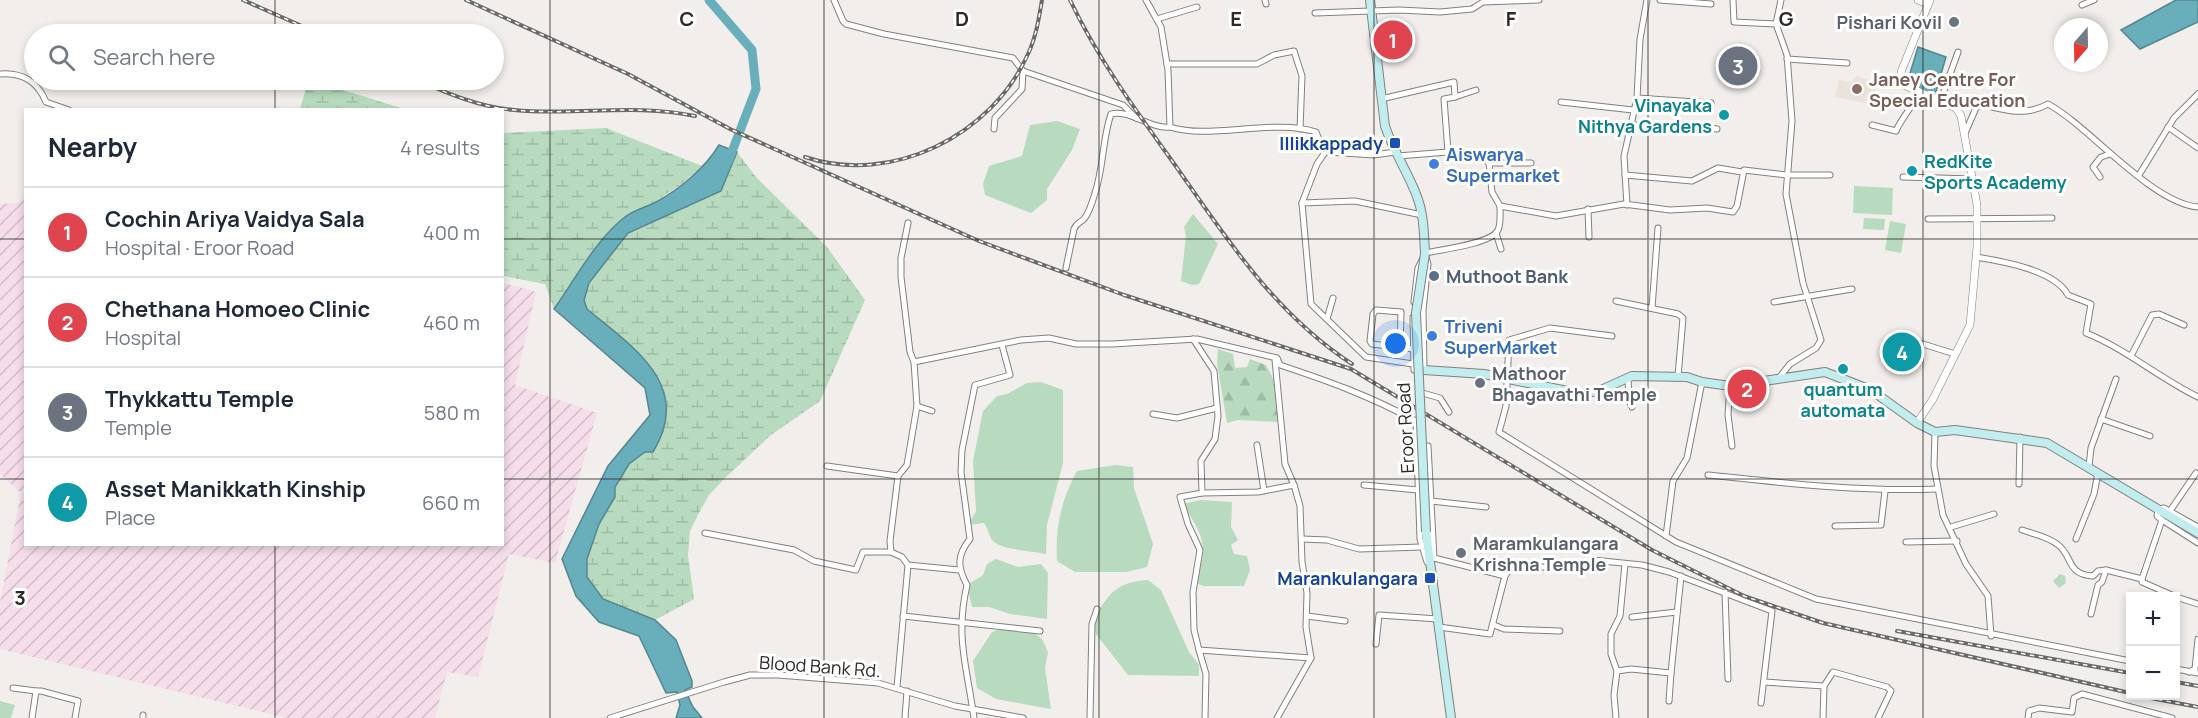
<!DOCTYPE html>
<meta charset="utf-8">
<style>
body{margin:0;font-family:Manrope,sans-serif;background:#f6f6f7;color:#1f2937}
.controls{position:absolute;right:18px;bottom:18px;display:grid;overflow:hidden;border-radius:0px;box-shadow:0 3px 9px #0003}
.controls button{width:54px;height:54px;display:grid;place-items:center;padding:0;border:0;border-bottom:2px solid #e0e1e3;background:#fff;color:#1f2937;font:30px sans-serif}
.compass{position:absolute;left:2054px;top:18px;width:54px;height:54px;border-radius:50%;background:#fff;box-shadow:0 3px 9px #0003;rotate:200deg}
.you{position:absolute;left:1396px;top:344px;width:21px;height:21px;margin:-15px;border:4px solid #fff;border-radius:50%;background:#1a73e8;box-shadow:0 0 0 9px #1a73e833}
.badge{display:grid;place-items:center;width:39px;height:39px;border-radius:50%;background:#b45309;color:#fff;font-size:20px;font-weight:700}
.pin{position:absolute;translate:-50% -50%;border:3px solid #fff;box-shadow:0 2px 6px #0006}
.list{margin:0;padding:0;list-style:none}
h2{display:flex;justify-content:space-between;align-items:center;height:78px;margin:0;padding:0 24px;font-size:26px}
h2 small{font-size:20px;font-weight:400;color:#747a83}
.list li{display:grid;grid-template-columns:39px 1fr auto;gap:18px;align-items:center;box-sizing:border-box;height:90px;padding:0 24px;border-top:2px solid #e0e1e3}
.list b{display:block;font-size:22px;white-space:nowrap}
.list p{margin:0;font-size:20px;white-space:nowrap;color:#747a83}
.list em{font-size:20px;font-style:normal;color:#747a83}
.icon{flex:none;width:33px;height:33px;fill:none;stroke:currentColor;stroke-width:2;stroke-linecap:round;stroke-linejoin:round}
.map{position:relative;flex:none;width:2198px;height:718px;overflow:hidden}
.search{position:absolute;background:#fff;box-shadow:0 3px 9px #0003;left:24px;top:24px;width:480px;height:66px;display:flex;align-items:center;gap:15px;box-sizing:border-box;padding:0 21px;border-radius:33px;color:#747a83;font-size:22px}
.panel{position:absolute;background:#fff;box-shadow:0 3px 9px #0003;left:24px;top:108px;width:480px;height:438px;border-radius:0px}
.map>svg:first-child{display:block}
.built{fill:#eae3d9}
.industrial{fill:url(#industrial-furrows)}
.grass{fill:#b8dbbf}
.forest{fill:url(#forest-firs)}
.wetland{fill:url(#wetland-marsh)}
.water{fill:#69aebb;stroke:#56868f;stroke-width:1.5}
.lines{fill:none;stroke-linecap:round;stroke-linejoin:round}
.river{stroke:#69aebb;stroke-width:9}
.minor-casing{stroke:#83807d;stroke-width:7}
.tertiary-casing{stroke:#83807d;stroke-width:8}
.secondary-casing{stroke:#83807d;stroke-width:10}
.minor{stroke:#fff;stroke-width:5}
.tertiary{stroke:#fff;stroke-width:7}
.secondary{stroke:#c2edee;stroke-width:8}
.rail-casing{stroke:#6b6967;stroke-width:4}
.rail{stroke:#fff;stroke-width:1.5;stroke-dasharray:4.5;stroke-linecap:butt}
.secondary-bridge-casing{stroke:#83807d;stroke-width:10;stroke-linecap:butt}
.secondary-bridge{stroke:#c2edee;stroke-width:8}
.grid{fill:none;stroke:#2b2a29;stroke-width:1.5;stroke-opacity:0.55}
.worship-dot{fill:#6b7280;stroke:#fff;stroke-width:2}
.education-dot{fill:#8d6e63;stroke:#fff;stroke-width:2}
.culture-dot{fill:#0f9aa8;stroke:#fff;stroke-width:2}
.transit-dot{fill:#1a4fb4;stroke:#fff;stroke-width:2}
.shop-dot{fill:#3f7fe0;stroke:#fff;stroke-width:2}
.service-dot{fill:#5c6f8a;stroke:#fff;stroke-width:2}
.labels{text-anchor:middle;dominant-baseline:central;stroke-width:6;stroke-linejoin:round;paint-order:stroke}
.worship-label{font-size:18px;font-weight:bold;fill:#5b616d;stroke:#fff;text-anchor:start}
.education-label{font-size:18px;font-weight:bold;fill:#785e54;stroke:#fff;text-anchor:start}
.culture-label{font-size:18px;font-weight:bold;fill:#0d838f;stroke:#fff;text-anchor:end}
.transit-label{font-size:18px;font-weight:bold;fill:#164399;stroke:#fff;text-anchor:end}
.shop-label{font-size:18px;font-weight:bold;fill:#366cbe;stroke:#fff;text-anchor:start}
.service-label{font-size:18px;font-weight:bold;fill:#4e5e75;stroke:#fff;text-anchor:start}
.street-label{font-size:18px;fill:#2b2a29;stroke:#fff}
.grid-label{font-size:20px;text-anchor:middle;font-weight:bold;fill:#2b2a29;stroke:#fff;stroke-width:6;stroke-linejoin:round;paint-order:stroke}
</style>
<div class="map">
<svg width="2198" height="718" viewBox="0 0 2198 718">
<defs>
<pattern id="industrial-furrows" width="10" height="10" patternUnits="userSpaceOnUse" patternTransform="scale(1.5)"><rect width="10" height="10" fill="#f5dde9"/><path d="M-1 1l2-2M0 10L10 0M9 11l2-2" fill="none" stroke="#d2bec8"/></pattern>
<pattern id="forest-firs" width="22" height="20" patternUnits="userSpaceOnUse" patternTransform="scale(1.5)"><rect width="22" height="20" fill="#b8dbbf"/><path d="M5 1l3.5 6h-7zM16 11l3.5 6h-7z" fill="#9ebca4"/></pattern>
<pattern id="wetland-marsh" width="20" height="14" patternUnits="userSpaceOnUse" patternTransform="scale(1.5)"><rect width="20" height="14" fill="#b8dbbf"/><path d="M1 5h8M5 5V1M11 12h8M15 12V8" fill="none" stroke="#9ebca4"/></pattern>
</defs>
<rect width="100%" height="100%" fill="#f1eeeb"/>
<path class="built" d="M1856 76 1877 82 1875 99 1871 104 1835 97 1839 80 1852 82Z"/>
<path class="industrial" d="M25 191 26 544H502L503 283 536 292 515 385 597 413 555 563 509 554 478 677 447 672 435 718H287L0 649V602L21 493 0 474V204L19 203Z"/>
<g class="grass">
<path d="M1057 121 1080 129 1072 150 1047 189V200L1031 213 985 195 983 184 989 166 1022 156 1030 125Z"/>
<path d="M1854 186 1893 188 1892 215 1853 213Z"/>
<path d="M1193 214 1218 244 1199 284 1192 285 1181 281 1186 236 1184 227Z"/>
<path d="M1864 218 1885 219 1884 230 1863 229Z"/>
<path d="M1890 221 1906 224 1901 253 1885 250Z"/>
<path d="M1041 382 1063 390V463L1047 525 1046 554C1034 551 1001 550 993 541 989 537 988 528 984 523L968 525 976 511 973 461 983 411 997 396 1007 394 1027 383Z"/>
<path d="M1116 465 1133 467 1134 488 1153 544 1147 567 1126 572H1075L1057 561C1055 527 1061 501 1077 471Z"/>
<path d="M1201 500 1232 502 1231 527 1238 540 1231 545 1234 554 1247 556 1250 570 1244 586H1203L1194 582C1211 549 1202 532 1182 504Z"/>
<path d="M996 559 1018 567 1041 564 1048 573 1047 619 1010 614 989 607H972L967 585 983 575 987 564Z"/>
<path d="M2060 574 2065 576 2066 583 2059 588 2053 581Z"/>
<path d="M1148 580 1161 590 1189 652 1199 665V676L1128 675 1096 634 1093 620C1109 594 1115 582 1148 580Z"/>
<path d="M1010 626 1026 627 1042 639 1048 652 1045 668 1051 709 996 699 977 688 973 661 992 632Z"/>
<path d="M0 701 15 705 11 718H0Z"/>
</g>
<path class="forest" d="M1218 349 1233 354 1235 368 1247 367 1250 359 1266 365 1275 382 1279 422 1238 420 1227 423 1217 363Z"/>
<g class="wetland">
<path d="M307 85H327L404 109H300Z"/>
<path d="M606 128 702 166 682 184 609 232 554 309 545 284 503 276 502 133Z"/>
<path d="M737 152 756 177 827 247 865 300 820 401 771 435 726 477 709 495 699 513 690 531 688 555 694 599 655 620 603 599 587 577V559L599 524 615 497V487L629 464 645 452 667 415 599 319 587 309 584 300 589 284 628 233 721 191Z"/>
</g>
<g class="water">
<path d="M2176 0H2198V22L2140 49 2121 30Z"/>
<path d="M1918 47 1946 57 1935 95C1925 96 1912 89 1908 80Z"/>
<path d="M719 145 737 152 721 191 628 233 589 283 584 300 587 309C633 347 694 386 653 452H645L629 464 615 487V497L599 524 587 559V577L603 599 655 620 676 640 692 681V687L685 690 693 707 702 718H676L680 705 677 692 666 693 639 636 599 622 576 596 562 559 608 466 650 415 645 388 554 309C574 281 597 238 625 217 634 210 647 207 658 201 681 188 705 168 719 145Z"/>
</g>
<g class="lines">
<path class="river" d="M709 0 752 50 756 89 728 162"/>
<defs>
<g id="minor">
<path d="M834 0 843 21 846 24 884 34 1013 58 1023 71 1022 89 995 118 994 129"/>
<path d="M1146 0 1161 27 1168 70 1170 127C1209 140 1275 118 1316 132L1320 142 1328 152 1374 155 1395 152"/>
<path d="M1265 0 1266 4"/>
<path d="M1660 0 1711 4"/>
<path d="M1733 0 1734 22 1776 24"/>
<path d="M2082 5 2094 0"/>
<path d="M1315 13 1399 10 1440 12 1472 9 1483 2 1539 0"/>
<path d="M1157 19 1197 7"/>
<path d="M1787 59 1847 63"/>
<path d="M1167 64H1257L1274 55 1294 51 1302 76 1300 129"/>
<path d="M1023 71 1123 105 1136 118"/>
<path d="M0 74C22 72 38 82 46 102L69 110"/>
<path d="M1455 97 1476 90"/>
<path d="M1637 98 1711 103"/>
<path d="M1381 99 1454 82 1455 97 1444 99 1448 152"/>
<path d="M1561 102 1633 110"/>
<path d="M1940 102 1958 52"/>
<path d="M1629 124 1645 127 1680 124 1717 129"/>
<path d="M1872 125 1896 131C1902 117 1913 107 1918 93"/>
<path d="M2168 127 2198 148"/>
<path d="M1965 133 1976 108 1980 104C2005 110 2025 117 2048 104 2089 126 2151 203 2198 207"/>
<path d="M1398 156 1448 152 1485 160 1489 163 1492 192 1500 206"/>
<path d="M1489 163H1531"/>
<path d="M1625 175 1692 181 1718 168 1742 172"/>
<path d="M2139 175 2174 118 2198 94"/>
<path d="M1903 177 1973 179"/>
<path d="M2100 177 2093 167 2101 157 2110 154"/>
<path d="M1302 203 1317 164 1326 151"/>
<path d="M1627 205 1624 156 1637 98 1640 39 1647 0"/>
<path d="M1588 209 1589 237"/>
<path d="M1928 219 2052 218"/>
<path d="M908 223 901 258V277L910 352 914 362"/>
<path d="M1496 233 1501 249"/>
<path d="M1425 253C1439 250 1492 244 1498 230 1501 224 1500 213 1500 206L1556 216 1624 204 1670 210 1707 208 1733 212 1737 206 1744 170 1787 175H1830"/>
<path d="M1976 257C2001 261 2055 270 2068 295L2091 304 2086 333C2126 349 2159 378 2198 397"/>
<path d="M1066 268 1074 229C1077 222 1080 223 1084 219 1089 213 1093 200 1095 193 1104 166 1102 140 1111 114 1129 109 1150 129 1170 127"/>
<path d="M1616 301 1678 314 1683 318 1678 376"/>
<path d="M1414 302 1418 268 1425 254 1428 264 1423 310 1424 370"/>
<path d="M1774 302 1852 289"/>
<path d="M1652 308 1658 228"/>
<path d="M1413 317 1414 370"/>
<path d="M1327 319 1333 298"/>
<path d="M1894 335 1955 354"/>
<path d="M1612 336 1550 328 1509 340 1506 406 1499 432 1676 542 1816 599 2130 661"/>
<path d="M1193 339 1214 371 1218 416 1215 439 1201 461 1202 493 1180 497 1188 524 1200 550 1193 592 1194 630 1199 650 1311 658 1277 718"/>
<path d="M1400 348 1401 312 1376 310 1373 314 1370 341 1372 344 1413 349"/>
<path d="M2131 356 2152 315 2159 314 2184 325"/>
<path d="M1275 360 1285 464 1294 485"/>
<path d="M1413 364 1366 357 1311 304 1302 203 1355 201 1422 215"/>
<path d="M1628 378 1629 400 1632 407"/>
<path d="M1778 379 1790 364 1816 348 1821 340 1803 283 1786 194 1792 121 1787 55 1776 24 1781 0"/>
<path d="M1730 386 1728 415 1732 446"/>
<path d="M1419 392 1440 398 1449 412"/>
<path d="M917 406 932 411"/>
<path d="M1153 414 1177 418 1217 408"/>
<path d="M2101 419 2150 436"/>
<path d="M1935 432 1934 466 1943 515 1966 564 1988 596 1991 636"/>
<path d="M1257 445 1264 491"/>
<path d="M1420 446H1428L1434 558 1505 576"/>
<path d="M827 466 898 476"/>
<path d="M2089 466 2091 448 2116 379"/>
<path d="M1708 475C1784 483 1860 492 1937 489"/>
<path d="M2019 484 2020 437"/>
<path d="M1364 485 1418 490"/>
<path d="M1202 493 1258 492 1294 485 1300 506 1302 562 1307 593 1306 627 1311 658"/>
<path d="M1431 501 1486 507"/>
<path d="M2170 511 2196 473"/>
<path d="M2162 520 2198 543"/>
<path d="M1835 526 1881 525 1885 491"/>
<path d="M1951 527 1994 514"/>
<path d="M2022 530C2034 534 2048 537 2057 544 2074 556 2065 574 2093 576L2098 571 2106 570"/>
<path d="M705 533 794 550 814 561 856 570 863 552H891L890 541 898 476 907 465 917 406 914 362 1021 340 1049 338 1076 344H1112L1197 339 1277 358 1280 365C1328 381 1370 396 1416 421L1420 539 1427 562"/>
<path d="M1666 536 1673 481 1687 458 1702 382"/>
<path d="M1302 539 1327 540 1359 549 1422 547"/>
<path d="M2076 539 2094 494 2098 473"/>
<path d="M1906 542 1957 541"/>
<path d="M891 552 902 557 908 565 897 687"/>
<path d="M908 565 959 570"/>
<path d="M2142 579V582L2174 596"/>
<path d="M1725 592 1728 679"/>
<path d="M2176 597 2198 604"/>
<path d="M2091 614 2098 585 2102 582 2106 570 2142 579 2162 520 2157 516 2158 509 2164 508 2198 527"/>
<path d="M903 616 1040 631"/>
<path d="M1307 616 1345 621"/>
<path d="M1632 617 1677 612"/>
<path d="M1494 625 1504 629 1560 631"/>
<path d="M1439 627 1490 634 1505 576 1513 565 1586 570 1593 560 1642 565 1669 572 1772 611 1761 703"/>
<path d="M1376 644 1379 615 1438 619"/>
<path d="M1199 650 1206 674 1205 718"/>
<path d="M2176 669 2198 673"/>
<path d="M1617 671 1631 669 1671 673 1681 576"/>
<path d="M2189 672 2195 669 2198 639"/>
<path d="M1764 682 1824 686"/>
<path d="M13 688 36 691"/>
<path d="M1669 701 1671 673"/>
<path d="M143 715V718"/>
<path d="M32 718 36 691H41L78 701 75 718"/>
<path d="M610 718 724 682 750 675H778L878 683 955 706 1023 718"/>
<path d="M905 718 907 691"/>
<path d="M974 718C967 667 955 637 967 585 957 567 957 555 970 539L961 472 962 450 975 385 1010 375 1002 345"/>
<path d="M1090 718 1092 624 1097 609"/>
<path d="M1616 718 1614 695 1617 671 1611 654V634L1620 616 1625 564"/>
<path d="M1823 718 1824 686 1833 672 1887 687 1891 691 1878 718"/>
<path d="M2028 718 2029 711 2039 708 2072 712 2074 698 2082 694 2172 718"/>
</g>
<g id="tertiary">
<path d="M1918 0 1928 4"/>
<path d="M1917 423 1933 399 1970 325 1977 247V205L1961 116 1956 108 1906 86 1901 72 1930 0"/>
</g>
<g id="secondary">
<path d="M1370 0 1385 126C1393 150 1407 171 1416 194 1424 213 1424 234 1425 254"/>
<path d="M1424 370 1484 374 1582 394 1601 390 1632 376 1687 377 1702 382 1730 386 1825 372 1871 390 1917 423 1935 432 1955 430 2047 443 2198 533"/>
<path d="M1426 532 1451 718"/>
</g>
</defs>
<use href="#minor" class="minor-casing"/>
<use href="#tertiary" class="tertiary-casing"/>
<use href="#secondary" class="secondary-casing"/>
<use href="#minor" class="minor"/>
<use href="#tertiary" class="tertiary"/>
<use href="#secondary" class="secondary"/>
<defs>
<g id="rail">
<path d="M243 0 320 34"/>
<path d="M466 0 628 74 730 129 979 241 1124 295 1351 369 1652 550 1744 596 1823 623 2130 693"/>
<path d="M1070 0C1098 59 1137 112 1175 165 1227 239 1275 314 1352 364"/>
<path d="M418 80C448 94 480 107 514 110 575 116 634 103 695 116"/>
<path d="M805 157C892 186 992 135 1028 54 1036 37 1039 18 1042 0"/>
<path d="M1897 631 2130 673"/>
<path d="M2176 682 2198 686"/>
<path d="M2140 696 2198 707"/>
</g>
</defs>
<use href="#rail" class="rail-casing"/>
<use href="#rail" class="rail"/>
<defs>
<path id="secondary-bridge" d="M1425 254 1416 313 1426 532"/>
</defs>
<use href="#secondary-bridge" class="secondary-bridge-casing"/>
<use href="#secondary-bridge" class="secondary-bridge"/>
</g>
<path class="grid" d="M275 0V34M550 0V718M824 0V718M1099 0V718M1374 0V718M1648 0V718M1923 0V718M275 80V110M0 239H26M502 239H2198M0 479H26M502 479H2198M275 544V718"/>
<g class="worship-dot">
<circle cx="1954" cy="22" r="6"/>
<circle cx="1480" cy="383" r="6"/>
<circle cx="1461" cy="553" r="6"/>
</g>
<circle class="education-dot" cx="1857" cy="89" r="6"/>
<g class="culture-dot">
<circle cx="1724" cy="115" r="6"/>
<circle cx="1912" cy="171" r="6"/>
<circle cx="1843" cy="369" r="6"/>
</g>
<g class="transit-dot">
<rect x="1389" y="137" width="12" height="12" rx="3"/>
<rect x="1424" y="572" width="12" height="12" rx="3"/>
</g>
<g class="shop-dot">
<circle cx="1434" cy="164" r="6"/>
<circle cx="1432" cy="336" r="6"/>
</g>
<circle class="service-dot" cx="1434" cy="276" r="6"/>
<g class="labels">
<g class="worship-label">
<text x="1942" y="22" text-anchor="end">Pishari Kovil</text>
<text x="1492" y="373">Mathoor<tspan x="1492" dy="21">Bhagavathi Temple</tspan></text>
<text x="1473" y="543">Maramkulangara<tspan x="1473" dy="21">Krishna Temple</tspan></text>
</g>
<g class="education-label">
<text x="1869" y="79">Janey Centre For<tspan x="1869" dy="21">Special Education</tspan></text>
</g>
<g class="culture-label">
<text x="1712" y="105">Vinayaka<tspan x="1712" dy="21">Nithya Gardens</tspan></text>
<text x="1924" y="161" text-anchor="start">RedKite<tspan x="1924" dy="21">Sports Academy</tspan></text>
<text x="1843" y="389" text-anchor="middle">quantum<tspan x="1843" dy="21">automata</tspan></text>
</g>
<g class="transit-label">
<text x="1383" y="143">Illikkappady</text>
<text x="1418" y="578">Marankulangara</text>
</g>
<g class="shop-label">
<text x="1446" y="154">Aiswarya<tspan x="1446" dy="21">Supermarket</tspan></text>
<text x="1444" y="326">Triveni<tspan x="1444" dy="21">SuperMarket</tspan></text>
</g>
<g class="service-label">
<text x="1446" y="276">Muthoot Bank</text>
</g>
<g class="street-label">
<text transform="translate(1405 428) rotate(-93)">Eroor Road</text>
<text transform="translate(820 666) rotate(4)">Blood Bank Rd.</text>
</g>
</g>
<g class="grid-label">
<text x="687" y="26">C</text>
<text x="962" y="26">D</text>
<text x="1236" y="26">E</text>
<text x="1511" y="26">F</text>
<text x="1786" y="26">G</text>
<text x="20" y="605">3</text>
</g>
</svg>
<div class="controls">
<button>+</button>
<button>−</button>
</div>
<svg class="compass" viewBox="-18 -18 36 36"><path d="M0-13l5 13h-10z" fill="#e53935"/><path d="M0 13l5-13h-10z" fill="#747a83"/></svg>
<div class="you"></div>
<div class="pin badge" style="left:1393px;top:40px;background:#e0444e">1</div>
<div class="pin badge" style="left:1747px;top:389px;background:#e0444e">2</div>
<div class="pin badge" style="left:1738px;top:66px;background:#6b7280">3</div>
<div class="pin badge" style="left:1902px;top:352px;background:#0f9aa8">4</div>
<div class="search"><svg class="icon" aria-label="search" viewBox="0 0 24 24"><circle cx="10" cy="10" r="6"/><path d="M15 15l6 6"/></svg>Search here</div>
<section class="panel">
<h2>Nearby<small>4 results</small></h2>
<ul class="list">
<li><span class="badge" style="background:#e0444e">1</span><div><b>Cochin Ariya Vaidya Sala</b><p>Hospital · Eroor Road</p></div><em>400 m</em></li>
<li><span class="badge" style="background:#e0444e">2</span><div><b>Chethana Homoeo Clinic</b><p>Hospital</p></div><em>460 m</em></li>
<li><span class="badge" style="background:#6b7280">3</span><div><b>Thykkattu Temple</b><p>Temple</p></div><em>580 m</em></li>
<li><span class="badge" style="background:#0f9aa8">4</span><div><b>Asset Manikkath Kinship</b><p>Place</p></div><em>660 m</em></li>
</ul>
</section>
</div>
